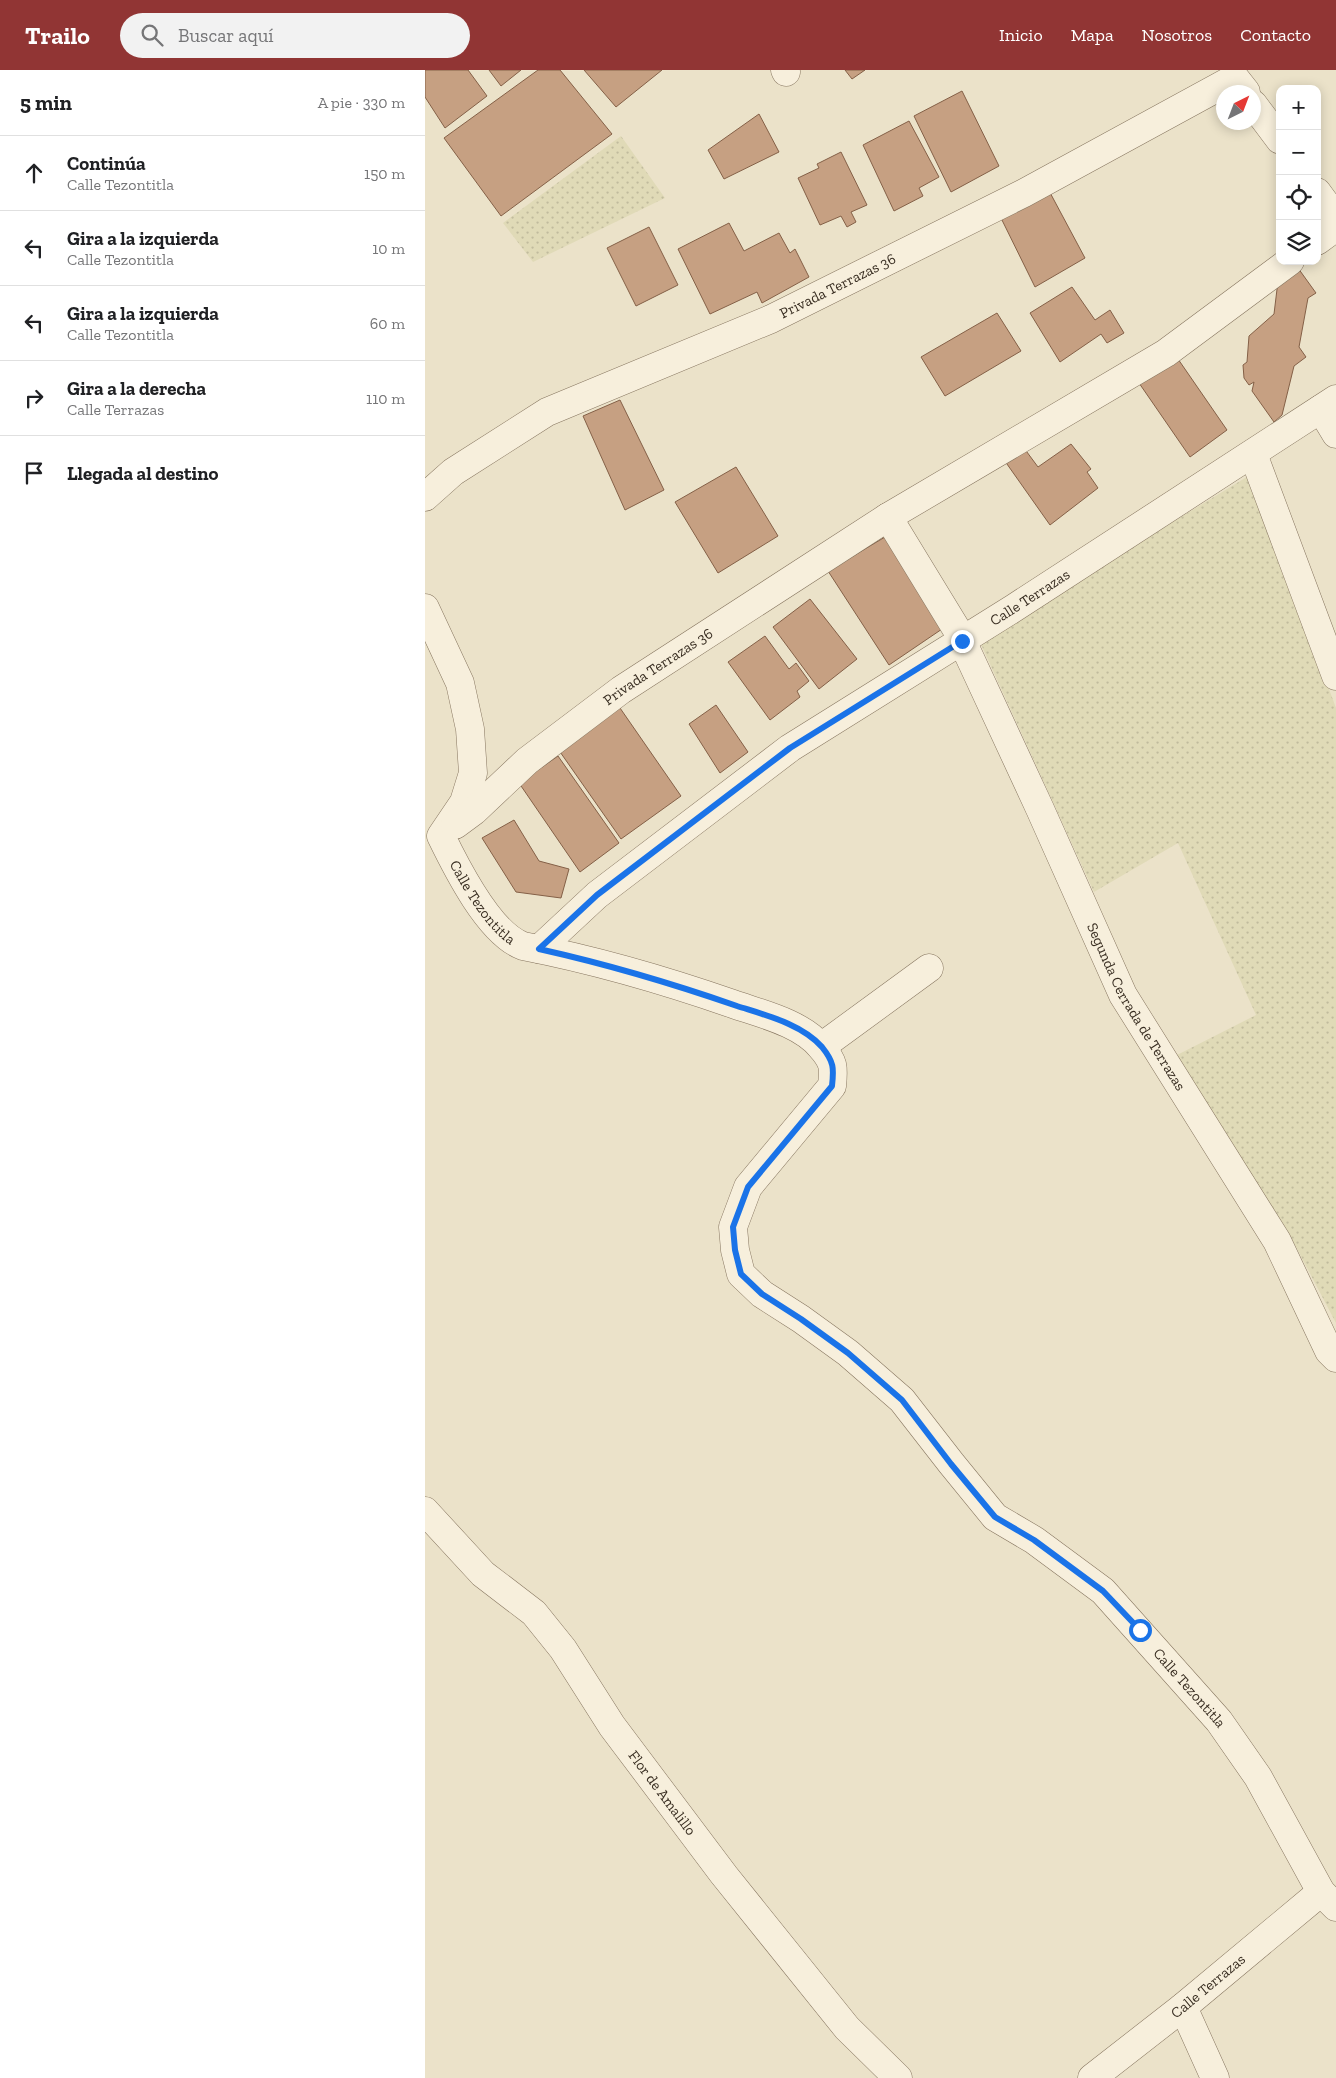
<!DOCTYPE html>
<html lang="es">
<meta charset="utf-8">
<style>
body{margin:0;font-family:"Zilla Slab",serif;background:#f2f2f2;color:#202124}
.controls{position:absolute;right:15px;top:15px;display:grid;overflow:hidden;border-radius:10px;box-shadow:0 2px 12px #0003}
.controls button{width:45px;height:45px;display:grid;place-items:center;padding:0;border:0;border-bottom:1px solid #e0e0e0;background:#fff;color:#202124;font:25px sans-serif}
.compass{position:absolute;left:791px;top:15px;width:45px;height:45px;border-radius:50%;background:#fff;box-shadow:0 2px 12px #0003;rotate:42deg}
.stop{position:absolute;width:15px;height:15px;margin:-11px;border:4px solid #1a73e8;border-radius:50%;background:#fff}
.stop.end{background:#1a73e8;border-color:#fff;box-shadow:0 1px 5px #0008}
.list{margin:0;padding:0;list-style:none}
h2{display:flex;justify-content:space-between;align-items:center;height:65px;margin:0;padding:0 20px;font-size:21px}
h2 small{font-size:16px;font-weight:400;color:#757577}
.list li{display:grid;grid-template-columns:32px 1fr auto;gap:15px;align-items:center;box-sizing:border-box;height:75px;padding:0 20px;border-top:1px solid #e0e0e0}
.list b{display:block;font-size:19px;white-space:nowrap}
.list p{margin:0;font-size:16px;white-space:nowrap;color:#757577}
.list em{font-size:16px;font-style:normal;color:#757577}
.icon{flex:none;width:28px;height:28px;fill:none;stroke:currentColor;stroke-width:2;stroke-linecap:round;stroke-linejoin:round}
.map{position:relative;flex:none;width:911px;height:2008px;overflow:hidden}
header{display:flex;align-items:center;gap:30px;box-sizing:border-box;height:70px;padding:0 25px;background:#913534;color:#fff}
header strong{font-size:24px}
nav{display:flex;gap:28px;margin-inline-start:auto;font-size:18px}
.search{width:350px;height:45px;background:#f2f2f2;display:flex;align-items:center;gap:12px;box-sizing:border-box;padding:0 18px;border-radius:28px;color:#757577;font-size:19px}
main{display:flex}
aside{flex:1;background:#fff}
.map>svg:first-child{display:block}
.farmland{fill:url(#farmland-dots)}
.building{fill:#c6a082;stroke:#846047}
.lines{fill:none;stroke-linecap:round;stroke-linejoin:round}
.minor-casing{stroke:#86755f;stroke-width:29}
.minor{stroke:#f7efdc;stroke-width:28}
.route{stroke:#1a73e8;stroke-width:6}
.labels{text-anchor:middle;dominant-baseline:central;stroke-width:5;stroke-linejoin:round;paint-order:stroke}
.street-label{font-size:15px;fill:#382d21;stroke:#f3ecd8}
</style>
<header>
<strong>Trailo</strong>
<div class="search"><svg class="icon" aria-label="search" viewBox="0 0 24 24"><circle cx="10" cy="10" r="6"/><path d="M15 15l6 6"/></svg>Buscar aquí</div>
<nav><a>Inicio</a><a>Mapa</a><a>Nosotros</a><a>Contacto</a></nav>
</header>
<main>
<aside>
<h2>5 min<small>A pie · 330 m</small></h2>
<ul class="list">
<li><svg class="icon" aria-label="ahead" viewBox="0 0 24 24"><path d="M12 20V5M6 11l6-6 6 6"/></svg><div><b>Continúa</b><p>Calle Tezontitla</p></div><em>150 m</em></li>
<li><svg class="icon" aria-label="left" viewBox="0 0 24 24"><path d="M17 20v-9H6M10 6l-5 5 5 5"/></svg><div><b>Gira a la izquierda</b><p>Calle Tezontitla</p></div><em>10 m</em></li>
<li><svg class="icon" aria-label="left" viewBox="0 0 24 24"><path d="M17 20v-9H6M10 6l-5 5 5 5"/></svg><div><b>Gira a la izquierda</b><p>Calle Tezontitla</p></div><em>60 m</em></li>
<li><svg class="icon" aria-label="right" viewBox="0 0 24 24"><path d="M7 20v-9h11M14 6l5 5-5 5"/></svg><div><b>Gira a la derecha</b><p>Calle Terrazas</p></div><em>110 m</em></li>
<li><svg class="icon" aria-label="arrive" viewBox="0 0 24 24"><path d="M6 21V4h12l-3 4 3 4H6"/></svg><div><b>Llegada al destino</b></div></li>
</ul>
</aside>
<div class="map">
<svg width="911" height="2008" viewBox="0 0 911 2008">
<defs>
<pattern id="farmland-dots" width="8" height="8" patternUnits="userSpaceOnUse" patternTransform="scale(1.25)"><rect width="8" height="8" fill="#e0dab7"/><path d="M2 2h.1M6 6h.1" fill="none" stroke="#c1bb9d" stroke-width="1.8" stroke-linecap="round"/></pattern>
</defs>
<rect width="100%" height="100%" fill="#ebe2c9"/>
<g class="farmland">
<path d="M196 66 240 128 108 192 78 153Z"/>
<path d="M825 405 911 638V1253L871 1177 752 985 831 945 753 773 669 822 554 570Z"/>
</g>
<g class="building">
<path d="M0 0H43L62 26 20 58 0 27Z"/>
<path d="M64 0H96L76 16Z"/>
<path d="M113 0H135L187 64 76 146 19 68Z"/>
<path d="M159 0H237L191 37Z"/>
<path d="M420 0H440L427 9Z"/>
<path d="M537 21 574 96 526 122 489 46Z"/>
<path d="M334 44 354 82 299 109 283 80Z"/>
<path d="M484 51 514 107 494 118 498 126 469 141 438 75Z"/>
<path d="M416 82 442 135 426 142 431 152 422 157 416 146 395 155 373 108 394 98 392 94Z"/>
<path d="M622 117 660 188 610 217 574 144Z"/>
<path d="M304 153 319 181 354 163 365 183 370 179 384 207 337 233 332 222 285 244 253 179Z"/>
<path d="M224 157 253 215 211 236 182 178Z"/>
<path d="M873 198 891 223 883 228 874 277 881 287 869 296 857 345 849 352 827 321 829 312 824 315 819 308 818 295 822 292 824 266 849 244 853 211Z"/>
<path d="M647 217 670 250 685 240 699 263 682 273 676 264 635 292 605 243Z"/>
<path d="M572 243 596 281 520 326 496 287Z"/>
<path d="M753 289 802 360 765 387 714 313Z"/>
<path d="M195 330 239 420 200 440 158 346Z"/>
<path d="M596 374 613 397 646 374 666 399 662 402 673 418 625 455 577 387Z"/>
<path d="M311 397 353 466 293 503 250 432Z"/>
<path d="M460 467 520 557 464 595 403 501Z"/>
<path d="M385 529 432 589 394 619 348 557Z"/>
<path d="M340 566 364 599 371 593 384 611 372 621 375 627 345 650 303 592Z"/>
<path d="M291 635 323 682 295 703 264 654Z"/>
<path d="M195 638 256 726 196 769 133 679Z"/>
<path d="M133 686 194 773 155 802 94 713Z"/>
<path d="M89 750 114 791 144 799 136 828 91 822 57 768Z"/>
</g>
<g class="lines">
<defs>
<g id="minor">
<path d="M360 0 361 2"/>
<path d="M828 34 855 70"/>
<path d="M892 122 911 148"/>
<path d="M892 171 911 157"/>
<path d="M896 339 911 364"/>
<path d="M828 384 911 606"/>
<path id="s1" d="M0 427 28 402 122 342 346 249 599 123 810 8 821 22"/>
<path id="s2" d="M463 447 532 560 615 739 698 925 852 1171 904 1281 911 1288"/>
<path id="s3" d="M0 538 35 613 45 659 48 703 39 732 16 766C32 799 64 863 98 876 170 890 239 910 308 934 337 944 376 953 396 977 409 992 409 997 407 1016L323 1117 308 1157 310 1180 316 1204 337 1224 376 1249 423 1283 477 1330 526 1393 570 1447 609 1470 678 1521 794 1651 833 1707 896 1822 911 1837"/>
<path id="s4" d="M30 755 49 741 102 691 196 620 463 447 741 283 865 191"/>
<path id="s5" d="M114 879 172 825 365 678 589 538 911 329"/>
<path d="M396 977 504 898"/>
<path id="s6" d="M0 1441 58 1504 109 1543 138 1579 187 1656 299 1805 422 1958 473 2008"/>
<path d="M758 1937 790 2008"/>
<path id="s7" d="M667 2008 758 1937 896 1822"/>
</g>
</defs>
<use href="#minor" class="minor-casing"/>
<use href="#minor" class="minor"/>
</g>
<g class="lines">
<path class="route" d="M537 571 365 678 172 825 114 879C181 894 246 913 312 936 340 945 377 954 397 977 409 992 409 998 407 1016L323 1117 308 1157 310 1180 316 1204 337 1224 376 1249 423 1283 477 1330 526 1394 570 1447 609 1470 678 1521 715 1560"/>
</g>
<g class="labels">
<g class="street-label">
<text stroke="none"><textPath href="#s1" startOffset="466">Privada Terrazas 36</textPath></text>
<text stroke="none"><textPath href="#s5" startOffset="605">Calle Terrazas</textPath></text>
<text stroke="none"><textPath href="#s4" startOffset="258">Privada Terrazas 36</textPath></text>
<text stroke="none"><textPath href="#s3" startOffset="324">Calle Tezontitla</textPath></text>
<text stroke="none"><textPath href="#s2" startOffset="550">Segunda Cerrada de Terrazas</textPath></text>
<text stroke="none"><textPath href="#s3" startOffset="1582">Calle Tezontitla</textPath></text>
<text stroke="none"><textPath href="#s6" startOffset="371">Flor de Amalillo</textPath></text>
<text stroke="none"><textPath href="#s7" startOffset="148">Calle Terrazas</textPath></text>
</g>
</g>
</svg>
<div class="controls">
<button>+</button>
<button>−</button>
<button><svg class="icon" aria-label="locate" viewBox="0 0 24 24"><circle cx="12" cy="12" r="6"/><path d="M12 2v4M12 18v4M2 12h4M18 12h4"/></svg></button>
<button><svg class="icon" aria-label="layers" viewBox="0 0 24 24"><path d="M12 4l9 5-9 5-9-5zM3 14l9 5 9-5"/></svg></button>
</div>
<svg class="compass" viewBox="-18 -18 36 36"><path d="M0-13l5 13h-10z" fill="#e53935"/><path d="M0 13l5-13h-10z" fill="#757577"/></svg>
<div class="stop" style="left:715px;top:1560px"></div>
<div class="stop end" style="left:537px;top:571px"></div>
</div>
</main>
